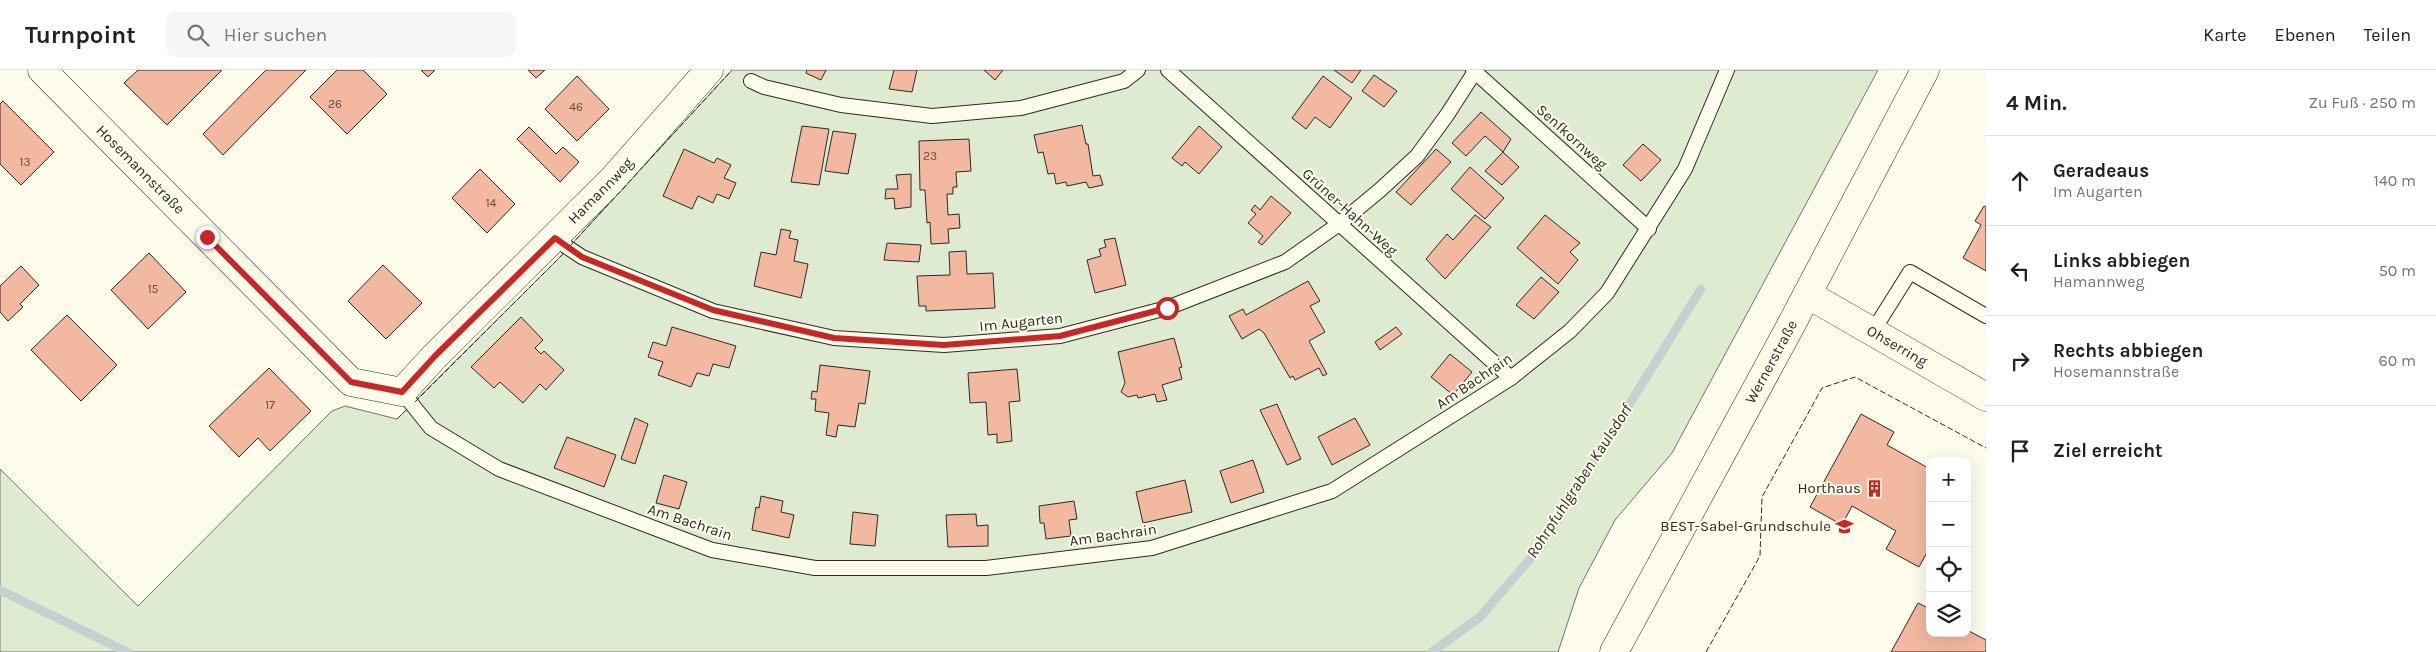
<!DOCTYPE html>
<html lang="de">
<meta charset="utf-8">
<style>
body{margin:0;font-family:Karla,sans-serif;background:#f6f6f6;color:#202124}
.controls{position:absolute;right:15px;bottom:15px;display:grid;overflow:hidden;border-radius:10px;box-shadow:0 5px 20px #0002}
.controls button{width:45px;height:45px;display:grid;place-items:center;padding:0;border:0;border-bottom:1px solid #e0e0e0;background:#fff;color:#202124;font:25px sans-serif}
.stop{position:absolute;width:15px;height:15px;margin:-11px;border:4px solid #c62828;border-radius:50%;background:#fff}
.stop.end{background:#c62828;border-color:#fff;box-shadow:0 1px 5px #0008}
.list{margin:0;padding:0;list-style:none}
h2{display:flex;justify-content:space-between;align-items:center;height:65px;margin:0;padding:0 20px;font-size:21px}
h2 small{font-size:16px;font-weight:400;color:#757577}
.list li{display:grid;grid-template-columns:32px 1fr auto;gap:15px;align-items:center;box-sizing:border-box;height:90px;padding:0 20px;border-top:1px solid #e0e0e0}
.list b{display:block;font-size:19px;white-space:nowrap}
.list p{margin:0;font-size:16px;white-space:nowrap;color:#757577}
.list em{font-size:16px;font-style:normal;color:#757577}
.icon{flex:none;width:28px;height:28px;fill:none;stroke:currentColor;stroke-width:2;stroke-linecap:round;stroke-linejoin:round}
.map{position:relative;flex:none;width:1986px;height:582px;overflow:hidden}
header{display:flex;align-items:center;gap:30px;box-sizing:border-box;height:70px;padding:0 25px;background:#fff;border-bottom:1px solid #e0e0e0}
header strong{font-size:24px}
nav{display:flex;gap:28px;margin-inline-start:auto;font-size:18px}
.search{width:350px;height:45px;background:#f6f6f6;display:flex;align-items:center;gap:12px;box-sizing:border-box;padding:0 18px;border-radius:10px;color:#757577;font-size:19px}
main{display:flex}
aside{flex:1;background:#fff}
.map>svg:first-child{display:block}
.green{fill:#deebd1;stroke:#74746e}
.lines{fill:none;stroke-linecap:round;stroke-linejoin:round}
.stream{stroke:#c7d0d0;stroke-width:9}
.building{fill:#f2b8a0;stroke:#2b2b2b}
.lane-casing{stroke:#2b2b2b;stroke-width:16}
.street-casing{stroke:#2b2b2b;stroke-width:29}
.secondary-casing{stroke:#2b2b2b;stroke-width:29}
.lane{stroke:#fdfbea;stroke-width:14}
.street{stroke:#fdfbea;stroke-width:28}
.secondary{stroke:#fdfbea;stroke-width:28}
.fence{stroke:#2b2b2b;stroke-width:1;stroke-dasharray:6 2.5;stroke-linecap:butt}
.route{stroke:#c62828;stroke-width:6}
.labels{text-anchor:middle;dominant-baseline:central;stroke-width:4;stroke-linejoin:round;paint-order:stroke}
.number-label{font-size:12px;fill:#5d4e48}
.street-label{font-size:15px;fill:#2b2b2b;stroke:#fdfbea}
.poi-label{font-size:15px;fill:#2b2b2b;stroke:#fdfbea;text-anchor:end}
.water-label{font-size:16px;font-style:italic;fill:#2b2b2b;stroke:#fdfbea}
</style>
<header>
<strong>Turnpoint</strong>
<div class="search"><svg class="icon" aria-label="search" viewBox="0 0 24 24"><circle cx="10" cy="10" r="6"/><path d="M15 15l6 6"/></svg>Hier suchen</div>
<nav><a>Karte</a><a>Ebenen</a><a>Teilen</a></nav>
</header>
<main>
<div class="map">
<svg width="1986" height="582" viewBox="0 0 1986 582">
<rect width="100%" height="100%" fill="#fdfbea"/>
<path class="green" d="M732 0H1878L1672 383 1615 450 1579 518 1558 582H0V399L138 536 332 341 345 336 397 349 558 189Z"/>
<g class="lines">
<g class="stream">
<path d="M0 520 127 582"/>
<path d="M1432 582 1480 547 1542 475 1701 219"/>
</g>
</g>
<g class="building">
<path d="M138 0H222L167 55 124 13Z"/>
<path d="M266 0H306L223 85 203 64Z"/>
<path d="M337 0H363L387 24 347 64 310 27Z"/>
<path d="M421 0H435L428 7Z"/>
<path d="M528 0H545L536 8Z"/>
<path d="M807 0H826L821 10 806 3Z"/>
<path d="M894 0H917L912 22 889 19Z"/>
<path d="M984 0H1003L995 10Z"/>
<path d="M1334 0H1361L1352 13Z"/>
<path d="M1374 5 1397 21 1384 37 1362 21Z"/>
<path d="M577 6 609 39 577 71 545 39Z"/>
<path d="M1323 6 1352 28 1330 58 1315 47 1306 59 1292 48Z"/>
<path d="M3 31 54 82 21 115 0 94V34Z"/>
<path d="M1481 42 1511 69 1503 82 1485 66 1466 86 1452 73Z"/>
<path d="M1082 55 1086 74H1088L1093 106 1100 105 1103 115 1089 118 1086 112 1067 116 1066 112 1056 114 1054 103 1048 104 1043 82 1038 83 1034 65Z"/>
<path d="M802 56 829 59 819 115 791 112Z"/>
<path d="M1199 56 1222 77 1199 104 1185 92 1182 96 1172 88Z"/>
<path d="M529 57 556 84 563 77 579 92 560 112 517 69Z"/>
<path d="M833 61 856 64 848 104 825 101Z"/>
<path d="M969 69 971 101 956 102 957 117H953V124H947L948 145 959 144 960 158 948 159 949 173 931 174 930 152 927 153 925 120H920L919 71Z"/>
<path d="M1643 74 1661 90 1641 111 1623 95Z"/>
<path d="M684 79 714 93 717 88 731 95 724 108 736 113 729 129 717 124 713 133 698 126 692 139 663 126Z"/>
<path d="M1436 79 1451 92 1411 135 1396 122Z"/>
<path d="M1503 82 1519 97 1502 115 1485 101Z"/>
<path d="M1470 97 1504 128 1485 149 1451 119Z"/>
<path d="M480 99 515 134 487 163 452 128Z"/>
<path d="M911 104V137L895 139 894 128 885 129 886 119H898L896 105Z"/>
<path d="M1271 126 1291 143 1262 175 1258 172 1263 166 1248 153 1256 144 1251 140 1255 135 1260 140Z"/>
<path d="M1984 136 1986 137V201L1963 188 1981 155 1975 151Z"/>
<path d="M1475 145 1491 157 1445 209 1426 189 1447 164 1453 170Z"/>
<path d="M1545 145 1580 173 1570 182 1578 190 1558 214 1517 178Z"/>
<path d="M781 159 791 161 789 168 798 170 794 191 808 194 801 228 754 216 761 182 776 185Z"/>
<path d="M1115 168 1126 215 1095 223 1087 190 1101 186 1099 179 1106 177 1104 170Z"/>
<path d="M887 173 921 175 919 192 884 190Z"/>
<path d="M966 181 967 204 993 203 995 238 926 241V236H919L917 206 950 205 949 182Z"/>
<path d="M149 183 186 222 148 259 111 220Z"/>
<path d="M383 195 422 233 386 269 348 231Z"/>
<path d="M21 196 39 215 20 234 23 237 8 251 0 242V216Z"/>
<path d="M1541 207 1559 222 1534 249 1516 235Z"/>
<path d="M1308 211 1320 231 1310 236 1325 262 1309 271 1327 304 1323 306 1319 298 1295 310 1293 306 1290 308 1264 263 1259 259 1242 269 1229 246 1243 239 1246 245Z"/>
<path d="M67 245 117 295 81 331 31 280Z"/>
<path d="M521 247 543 270 535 278 541 284 544 281 564 300 546 320 540 314 523 333 500 312 494 318 471 297Z"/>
<path d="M672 257 736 276 729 298 713 294 709 306 697 303 691 317 658 305 663 292 648 287 653 272 666 276Z"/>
<path d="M1396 257 1402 264 1380 280 1375 272Z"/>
<path d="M1174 268 1182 297 1179 298 1182 309 1162 315 1167 330 1157 332 1155 324 1138 328 1137 325 1128 327 1121 322 1125 313 1118 282Z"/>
<path d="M1450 284 1472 302 1453 325 1431 307Z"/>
<path d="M820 295 870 301 865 334 859 333 855 357 838 355 836 367 826 365 829 343 815 341 816 329H811L812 321 817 322Z"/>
<path d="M269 298 311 341 270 381 258 368 239 387 209 356Z"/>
<path d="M1017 299 1020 331 1009 332 1012 371 997 373V364L988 365 986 332 970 333 968 303Z"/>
<path d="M1277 334 1301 389 1287 395 1260 340Z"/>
<path d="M1861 344 1894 362 1887 375 1930 399V477L1919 497 1886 479 1896 461 1852 436 1842 455 1810 437Z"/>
<path d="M635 348 648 354 635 394 621 389Z"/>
<path d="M1355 348 1370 375 1332 395 1318 367Z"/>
<path d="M567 367 616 385 604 417 554 398Z"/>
<path d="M1253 390 1264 422 1231 433 1220 401Z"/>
<path d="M664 405 687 412 679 439 656 433Z"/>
<path d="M1185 410 1192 442 1143 453 1136 422Z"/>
<path d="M761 426 783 431 781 442 794 445 789 468 752 460 756 437 759 438Z"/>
<path d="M1074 431 1077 449 1069 450 1071 466 1046 469 1044 453H1040L1039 436Z"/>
<path d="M853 442 878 445 875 476 850 474Z"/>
<path d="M976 444 977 456 988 455V476L948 477 946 445Z"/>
<path d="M1918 533 1930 539V563H1967V560L1986 570V582H1891Z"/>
</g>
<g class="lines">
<defs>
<g id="lane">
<path d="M1168 0 1511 308"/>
<path d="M1473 0 1649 159"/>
<path d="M751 11 764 17 841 35 932 46 1021 38 1124 11 1138 0"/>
<path d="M555 169 582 187 713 241 834 268 944 275 1060 266 1167 238 1285 192 1339 154 1380 120 1417 86 1447 45 1476 0"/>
<path d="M1873 261 1910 202 1986 246"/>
<path d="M402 322 431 358 499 399 712 480 815 498H986L1152 478 1332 421 1511 308 1570 261 1607 223 1685 99 1727 0"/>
</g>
<g id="street">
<path id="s1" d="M42 0 351 312 402 322 435 286 613 109 709 0"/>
<path id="s2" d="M1807 224 1986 327"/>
</g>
<g id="secondary">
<path id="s3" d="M1614 582 1790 257 1925 0"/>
</g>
</defs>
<use href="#lane" class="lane-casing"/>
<use href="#street" class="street-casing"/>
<use href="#secondary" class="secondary-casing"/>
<use href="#lane" class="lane"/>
<use href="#street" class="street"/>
<use href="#secondary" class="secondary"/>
<g class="fence">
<path d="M570 176 732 0"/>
<path d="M415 332 565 182"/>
<path d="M397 349 409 337"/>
<path d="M1706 582 1760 486 1762 427 1822 318 1855 307 1986 378"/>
</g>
</g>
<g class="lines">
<path class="route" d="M207 167 351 312 402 322 435 286 555 168 582 187 713 240 834 268 944 275 1060 266 1167 238"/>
</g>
<defs>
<symbol id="building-bare" viewBox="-9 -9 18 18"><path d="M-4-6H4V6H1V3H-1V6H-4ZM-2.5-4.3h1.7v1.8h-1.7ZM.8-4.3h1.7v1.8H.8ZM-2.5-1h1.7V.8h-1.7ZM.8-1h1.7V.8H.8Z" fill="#c62828" stroke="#fdfbea" stroke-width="2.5" paint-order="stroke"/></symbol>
<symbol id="school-bare" viewBox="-9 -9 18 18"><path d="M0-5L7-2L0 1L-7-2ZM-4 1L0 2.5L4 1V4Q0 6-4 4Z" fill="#c62828" stroke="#fdfbea" stroke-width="2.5" paint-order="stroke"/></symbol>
</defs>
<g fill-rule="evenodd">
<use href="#building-bare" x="1862" y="406" width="25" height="25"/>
<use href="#school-bare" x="1832" y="444" width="25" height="25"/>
</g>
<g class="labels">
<g class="number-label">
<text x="335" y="34">26</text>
<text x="576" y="37">46</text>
<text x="930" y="86">23</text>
<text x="25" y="92">13</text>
<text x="491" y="133">14</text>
<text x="153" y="219">15</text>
<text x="270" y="335">17</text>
</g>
<g class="street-label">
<text transform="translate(1572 67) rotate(42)">Senfkornweg</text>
<text stroke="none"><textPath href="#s1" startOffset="140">Hosemannstraße</textPath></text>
<text stroke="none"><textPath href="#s1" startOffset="774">Hamannweg</textPath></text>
<text transform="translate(1350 142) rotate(42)">Grüner-Hahn-Weg</text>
<text transform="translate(1021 252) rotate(-6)">Im Augarten</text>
<text stroke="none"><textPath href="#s2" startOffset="104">Ohserring</textPath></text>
<text stroke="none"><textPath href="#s3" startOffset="330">Wernerstraße</textPath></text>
<text transform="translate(1474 311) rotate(-34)">Am Bachrain</text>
<text transform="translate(690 452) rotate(18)">Am Bachrain</text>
<text transform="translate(1113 465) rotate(-8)">Am Bachrain</text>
</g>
<g class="poi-label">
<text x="1861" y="418">Horthaus</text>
<text x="1831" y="456">BEST-Sabel-Grundschule</text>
</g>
<g class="water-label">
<text transform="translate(1579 411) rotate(-57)">Rohrpfuhlgraben Kaulsdorf</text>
</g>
</g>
</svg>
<div class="controls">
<button>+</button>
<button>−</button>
<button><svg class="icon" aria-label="locate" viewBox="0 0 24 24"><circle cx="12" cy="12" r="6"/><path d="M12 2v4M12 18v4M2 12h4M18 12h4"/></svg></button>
<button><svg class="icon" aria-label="layers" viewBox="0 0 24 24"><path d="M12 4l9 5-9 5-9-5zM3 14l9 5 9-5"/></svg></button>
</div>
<div class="stop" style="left:1167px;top:238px"></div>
<div class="stop end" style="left:207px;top:167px"></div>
</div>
<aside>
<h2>4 Min.<small>Zu Fuß · 250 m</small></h2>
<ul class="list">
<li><svg class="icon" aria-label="ahead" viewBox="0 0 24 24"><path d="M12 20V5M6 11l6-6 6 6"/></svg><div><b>Geradeaus</b><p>Im Augarten</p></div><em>140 m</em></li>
<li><svg class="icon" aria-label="left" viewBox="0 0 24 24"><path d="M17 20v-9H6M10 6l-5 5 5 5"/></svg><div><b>Links abbiegen</b><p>Hamannweg</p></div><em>50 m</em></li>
<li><svg class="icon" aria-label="right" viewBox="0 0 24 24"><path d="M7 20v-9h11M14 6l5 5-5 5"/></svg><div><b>Rechts abbiegen</b><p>Hosemannstraße</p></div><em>60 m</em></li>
<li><svg class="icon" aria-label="arrive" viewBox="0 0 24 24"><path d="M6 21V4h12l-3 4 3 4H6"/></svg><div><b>Ziel erreicht</b></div></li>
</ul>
</aside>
</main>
